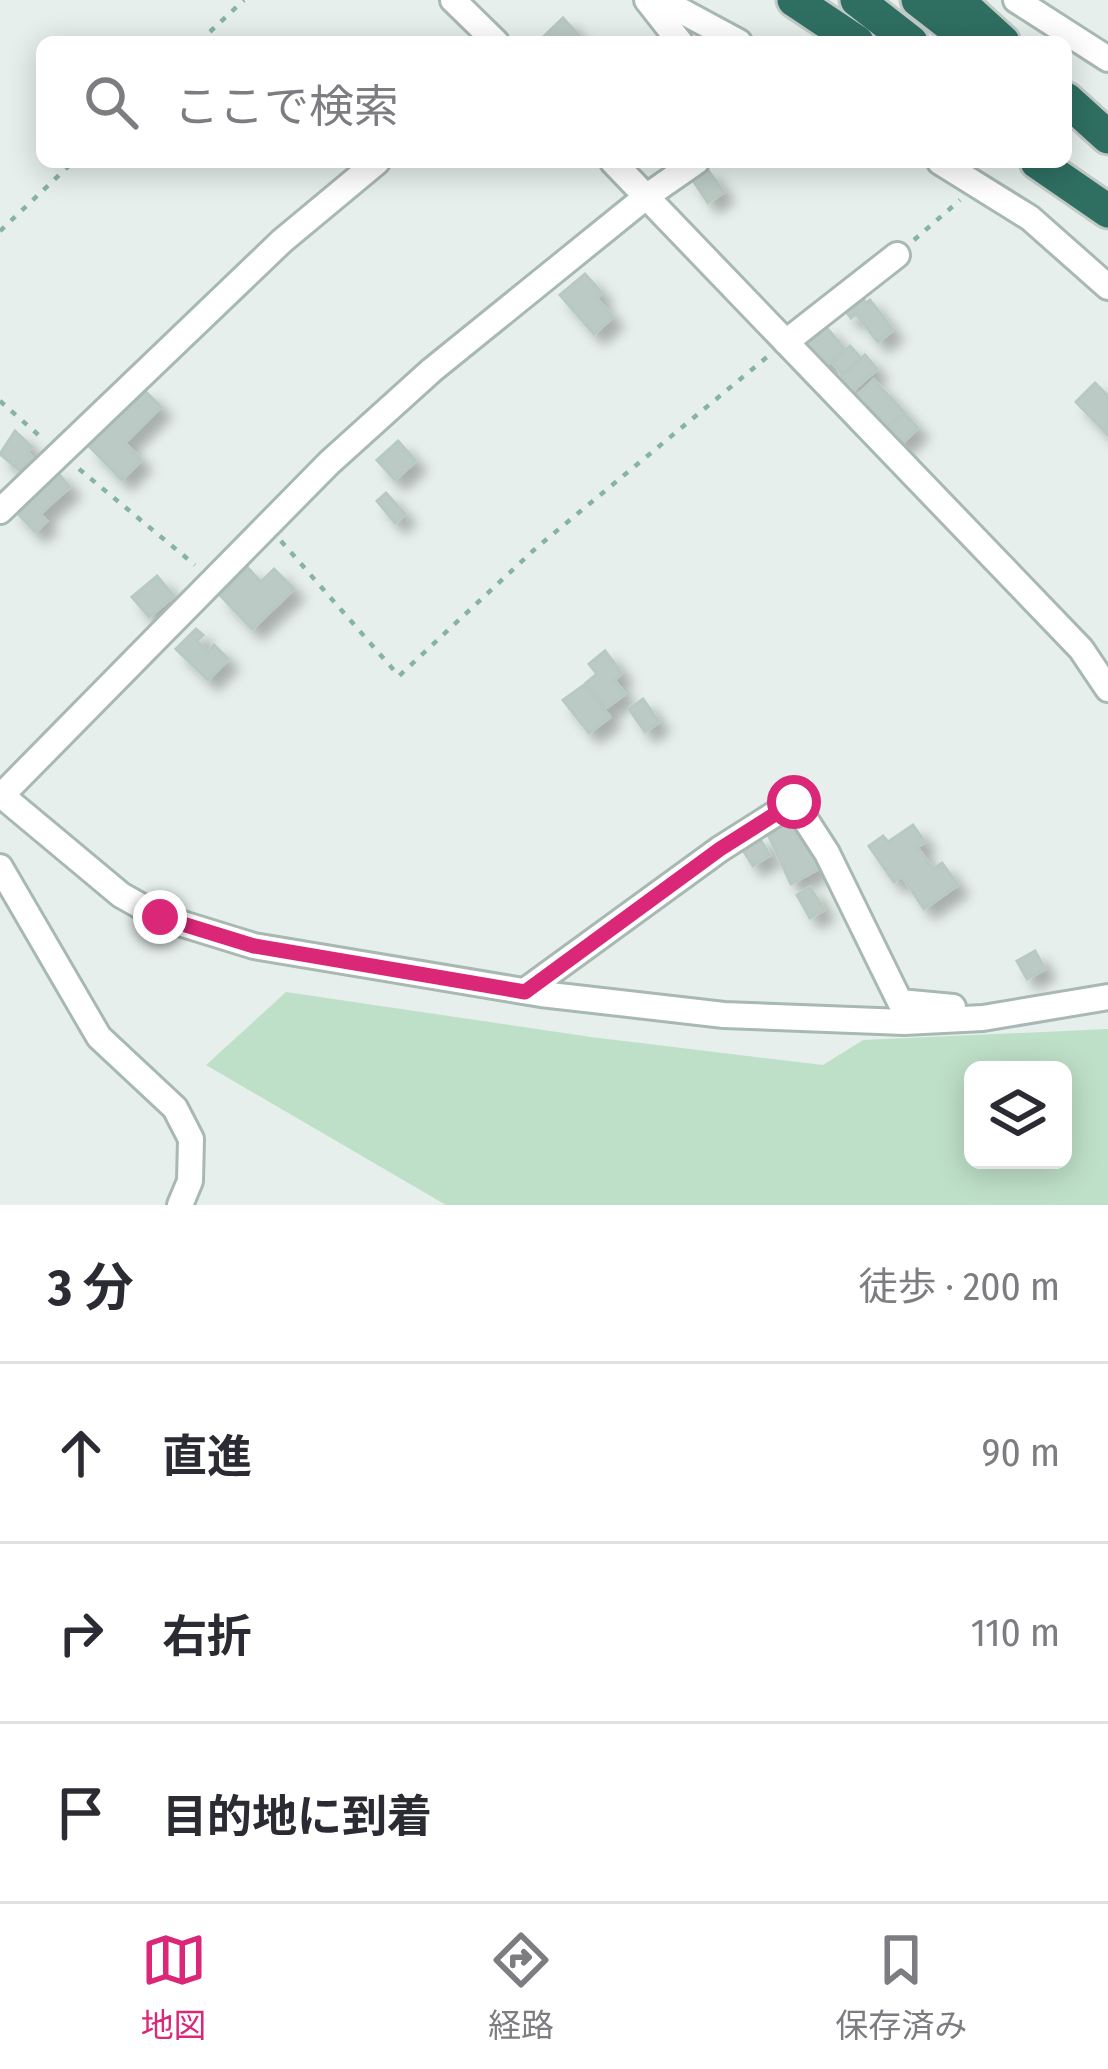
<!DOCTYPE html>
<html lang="ja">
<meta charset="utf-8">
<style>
body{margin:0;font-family:"Fira Sans Condensed","Noto Sans JP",sans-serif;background:#f7f7f7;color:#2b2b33}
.controls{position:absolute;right:36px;bottom:36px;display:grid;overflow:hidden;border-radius:18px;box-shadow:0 6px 30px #0003}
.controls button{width:108px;height:108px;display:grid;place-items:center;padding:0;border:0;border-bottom:3px solid #e1e1e2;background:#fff;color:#2b2b33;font:60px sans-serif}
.stop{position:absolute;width:36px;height:36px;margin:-27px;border:9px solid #db2777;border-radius:50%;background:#fff}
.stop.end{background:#db2777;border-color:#fff;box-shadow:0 3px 12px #0008}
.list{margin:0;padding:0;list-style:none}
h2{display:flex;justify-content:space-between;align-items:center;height:156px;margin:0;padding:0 48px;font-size:51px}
h2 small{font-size:39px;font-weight:400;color:#7c7c81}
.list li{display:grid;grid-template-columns:78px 1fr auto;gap:36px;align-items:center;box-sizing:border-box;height:180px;padding:0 48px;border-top:3px solid #e1e1e2}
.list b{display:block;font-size:45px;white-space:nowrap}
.list em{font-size:39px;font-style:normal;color:#7c7c81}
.icon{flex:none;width:66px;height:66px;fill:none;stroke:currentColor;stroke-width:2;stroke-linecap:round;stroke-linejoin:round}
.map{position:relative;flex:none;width:1108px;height:1205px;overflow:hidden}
.search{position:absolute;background:#fff;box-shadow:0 6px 30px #0003;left:36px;right:36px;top:36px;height:132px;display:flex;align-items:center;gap:30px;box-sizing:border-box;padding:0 42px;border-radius:18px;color:#7c7c81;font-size:45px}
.sheet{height:696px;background:#fff}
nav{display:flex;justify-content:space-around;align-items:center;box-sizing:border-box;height:168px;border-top:3px solid #e1e1e2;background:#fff;font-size:33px;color:#7c7c81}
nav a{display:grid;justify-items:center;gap:6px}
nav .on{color:#db2777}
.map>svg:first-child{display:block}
.green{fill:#bfe0c8;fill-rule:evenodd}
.building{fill:#bbcac4;stroke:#b8c9c2;stroke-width:3;filter:url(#shadow)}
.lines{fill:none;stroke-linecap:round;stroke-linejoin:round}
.minor-casing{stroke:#a8b8b2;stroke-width:30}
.highway-casing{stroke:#c2cac8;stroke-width:39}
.path{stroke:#86b3a5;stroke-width:4.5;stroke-dasharray:6 9;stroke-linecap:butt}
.minor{stroke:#fff;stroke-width:24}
.highway{stroke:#2f6f62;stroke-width:33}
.route{stroke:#db2777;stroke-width:15}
</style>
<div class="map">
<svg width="1108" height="1205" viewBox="0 0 1108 1205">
<defs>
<filter id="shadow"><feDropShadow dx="10" dy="10" stdDeviation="6" flood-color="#0004"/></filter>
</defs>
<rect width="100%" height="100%" fill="#e6efeb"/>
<path class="green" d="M286 992 591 1037 823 1065 863 1040 1108 1029V1205H446L206 1065ZM973 1070H1063V1160H973Z"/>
<g class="building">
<path d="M563 18 585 42H538Z"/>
<path d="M707 169 724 192 708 203 692 179Z"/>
<path d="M585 274 602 293 596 298 613 317 594 334 560 295Z"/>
<path d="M862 297 866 303 870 300 893 330 878 342 856 314 851 318 845 310Z"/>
<path d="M825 326 845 349 824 367 804 344Z"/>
<path d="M850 346 861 358 842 374 832 362Z"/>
<path d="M865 355 877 369 850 393 838 379Z"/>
<path d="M874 380 904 412 884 430 855 398Z"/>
<path d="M1095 383 1108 396V435L1076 402Z"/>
<path d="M144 390 161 407 125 443 141 460 122 480 89 446Z"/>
<path d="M904 413 918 428 899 446 885 431Z"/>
<path d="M15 431 32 447 27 452 33 458 21 472 0 454Z"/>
<path d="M398 441 416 461 395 480 377 460Z"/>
<path d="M54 469 70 487 40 514 47 521 35 532 12 507Z"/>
<path d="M386 493 405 514 395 523 377 501Z"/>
<path d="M248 568 261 582 274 569 294 589 252 629 220 595Z"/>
<path d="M157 576 174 596 149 617 132 597Z"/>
<path d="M196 629 203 635 197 641 208 652 214 645 228 659 208 680 176 649Z"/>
<path d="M605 651 622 673 614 680 625 694 606 708 586 683 597 674 589 664Z"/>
<path d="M584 685 610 717 589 733 563 700Z"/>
<path d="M643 699 659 722 645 732 629 709Z"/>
<path d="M792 815 797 824 793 827 803 846 808 844 820 868 791 884 766 830Z"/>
<path d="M913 825 925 842 917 847 933 869 942 863 958 885 924 909 902 876 894 882 869 846 883 836 888 842Z"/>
<path d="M758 836 770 855 753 866 741 847Z"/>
<path d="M810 887 824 910 810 918 797 895Z"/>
<path d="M1035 951 1045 969 1027 979 1017 961Z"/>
</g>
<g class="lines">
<defs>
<g id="minor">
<path d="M453 0 496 42"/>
<path d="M647 0 680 42"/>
<path d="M661 0 739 42"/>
<path d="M1016 0 1108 59"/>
<path d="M613 162 1081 649 1108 689"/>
<path d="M940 162 1030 218 1108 287"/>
<path d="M786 342 897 255"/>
<path d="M0 511 282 241 377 162"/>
<path d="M0 794 121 895 160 917 254 946 541 994 724 1015 904 1022 983 1018 1108 997"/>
<path d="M2 795 329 463 432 370 647 196 696 162"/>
<path d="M0 867 99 1037 175 1108 191 1139 190 1181 180 1205"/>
<path d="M525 991 720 849 794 802 827 853 900 1002 953 1007"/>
</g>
<g id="highway">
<path d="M794 0 857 42"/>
<path d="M857 0 911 42"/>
<path d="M918 0 972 42"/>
<path d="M957 0 1003 42"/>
<path d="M1066 99 1108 137"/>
<path d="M1037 162 1108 211"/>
</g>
</defs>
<use href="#minor" class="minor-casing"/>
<use href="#highway" class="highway-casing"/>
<g class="path">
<path d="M199 42 244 0"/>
<path d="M0 231 73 162"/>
<path d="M914 240 960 200"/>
<path d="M0 401 43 439"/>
<path d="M79 469 195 565"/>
<path d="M281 541 399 676 536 548 767 357"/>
</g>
<use href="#minor" class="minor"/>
<use href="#highway" class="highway"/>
</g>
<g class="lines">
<path class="route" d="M160 917 254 946 525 992 720 849 794 802"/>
</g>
</svg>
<div class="controls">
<button><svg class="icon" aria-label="layers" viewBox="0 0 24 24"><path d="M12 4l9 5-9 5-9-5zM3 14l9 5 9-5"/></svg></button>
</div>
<div class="stop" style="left:794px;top:802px"></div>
<div class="stop end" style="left:160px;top:917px"></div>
<div class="search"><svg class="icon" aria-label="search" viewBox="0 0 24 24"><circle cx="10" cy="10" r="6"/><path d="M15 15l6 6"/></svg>ここで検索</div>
</div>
<section class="sheet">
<h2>3 分<small>徒歩 · 200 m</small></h2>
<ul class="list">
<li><svg class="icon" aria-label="ahead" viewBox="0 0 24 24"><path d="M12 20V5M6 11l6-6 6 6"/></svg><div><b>直進</b></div><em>90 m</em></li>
<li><svg class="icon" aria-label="right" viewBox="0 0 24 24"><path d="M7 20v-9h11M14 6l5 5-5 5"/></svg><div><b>右折</b></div><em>110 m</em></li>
<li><svg class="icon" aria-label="arrive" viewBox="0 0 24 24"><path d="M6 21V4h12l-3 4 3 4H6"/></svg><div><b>目的地に到着</b></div></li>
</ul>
</section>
<nav>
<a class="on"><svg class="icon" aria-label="map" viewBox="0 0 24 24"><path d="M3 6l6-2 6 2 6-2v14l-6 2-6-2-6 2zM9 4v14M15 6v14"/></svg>地図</a>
<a><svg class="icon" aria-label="directions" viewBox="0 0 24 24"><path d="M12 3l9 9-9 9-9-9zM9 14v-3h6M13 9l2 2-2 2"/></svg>経路</a>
<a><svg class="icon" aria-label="saved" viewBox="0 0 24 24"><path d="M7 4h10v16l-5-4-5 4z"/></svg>保存済み</a>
</nav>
